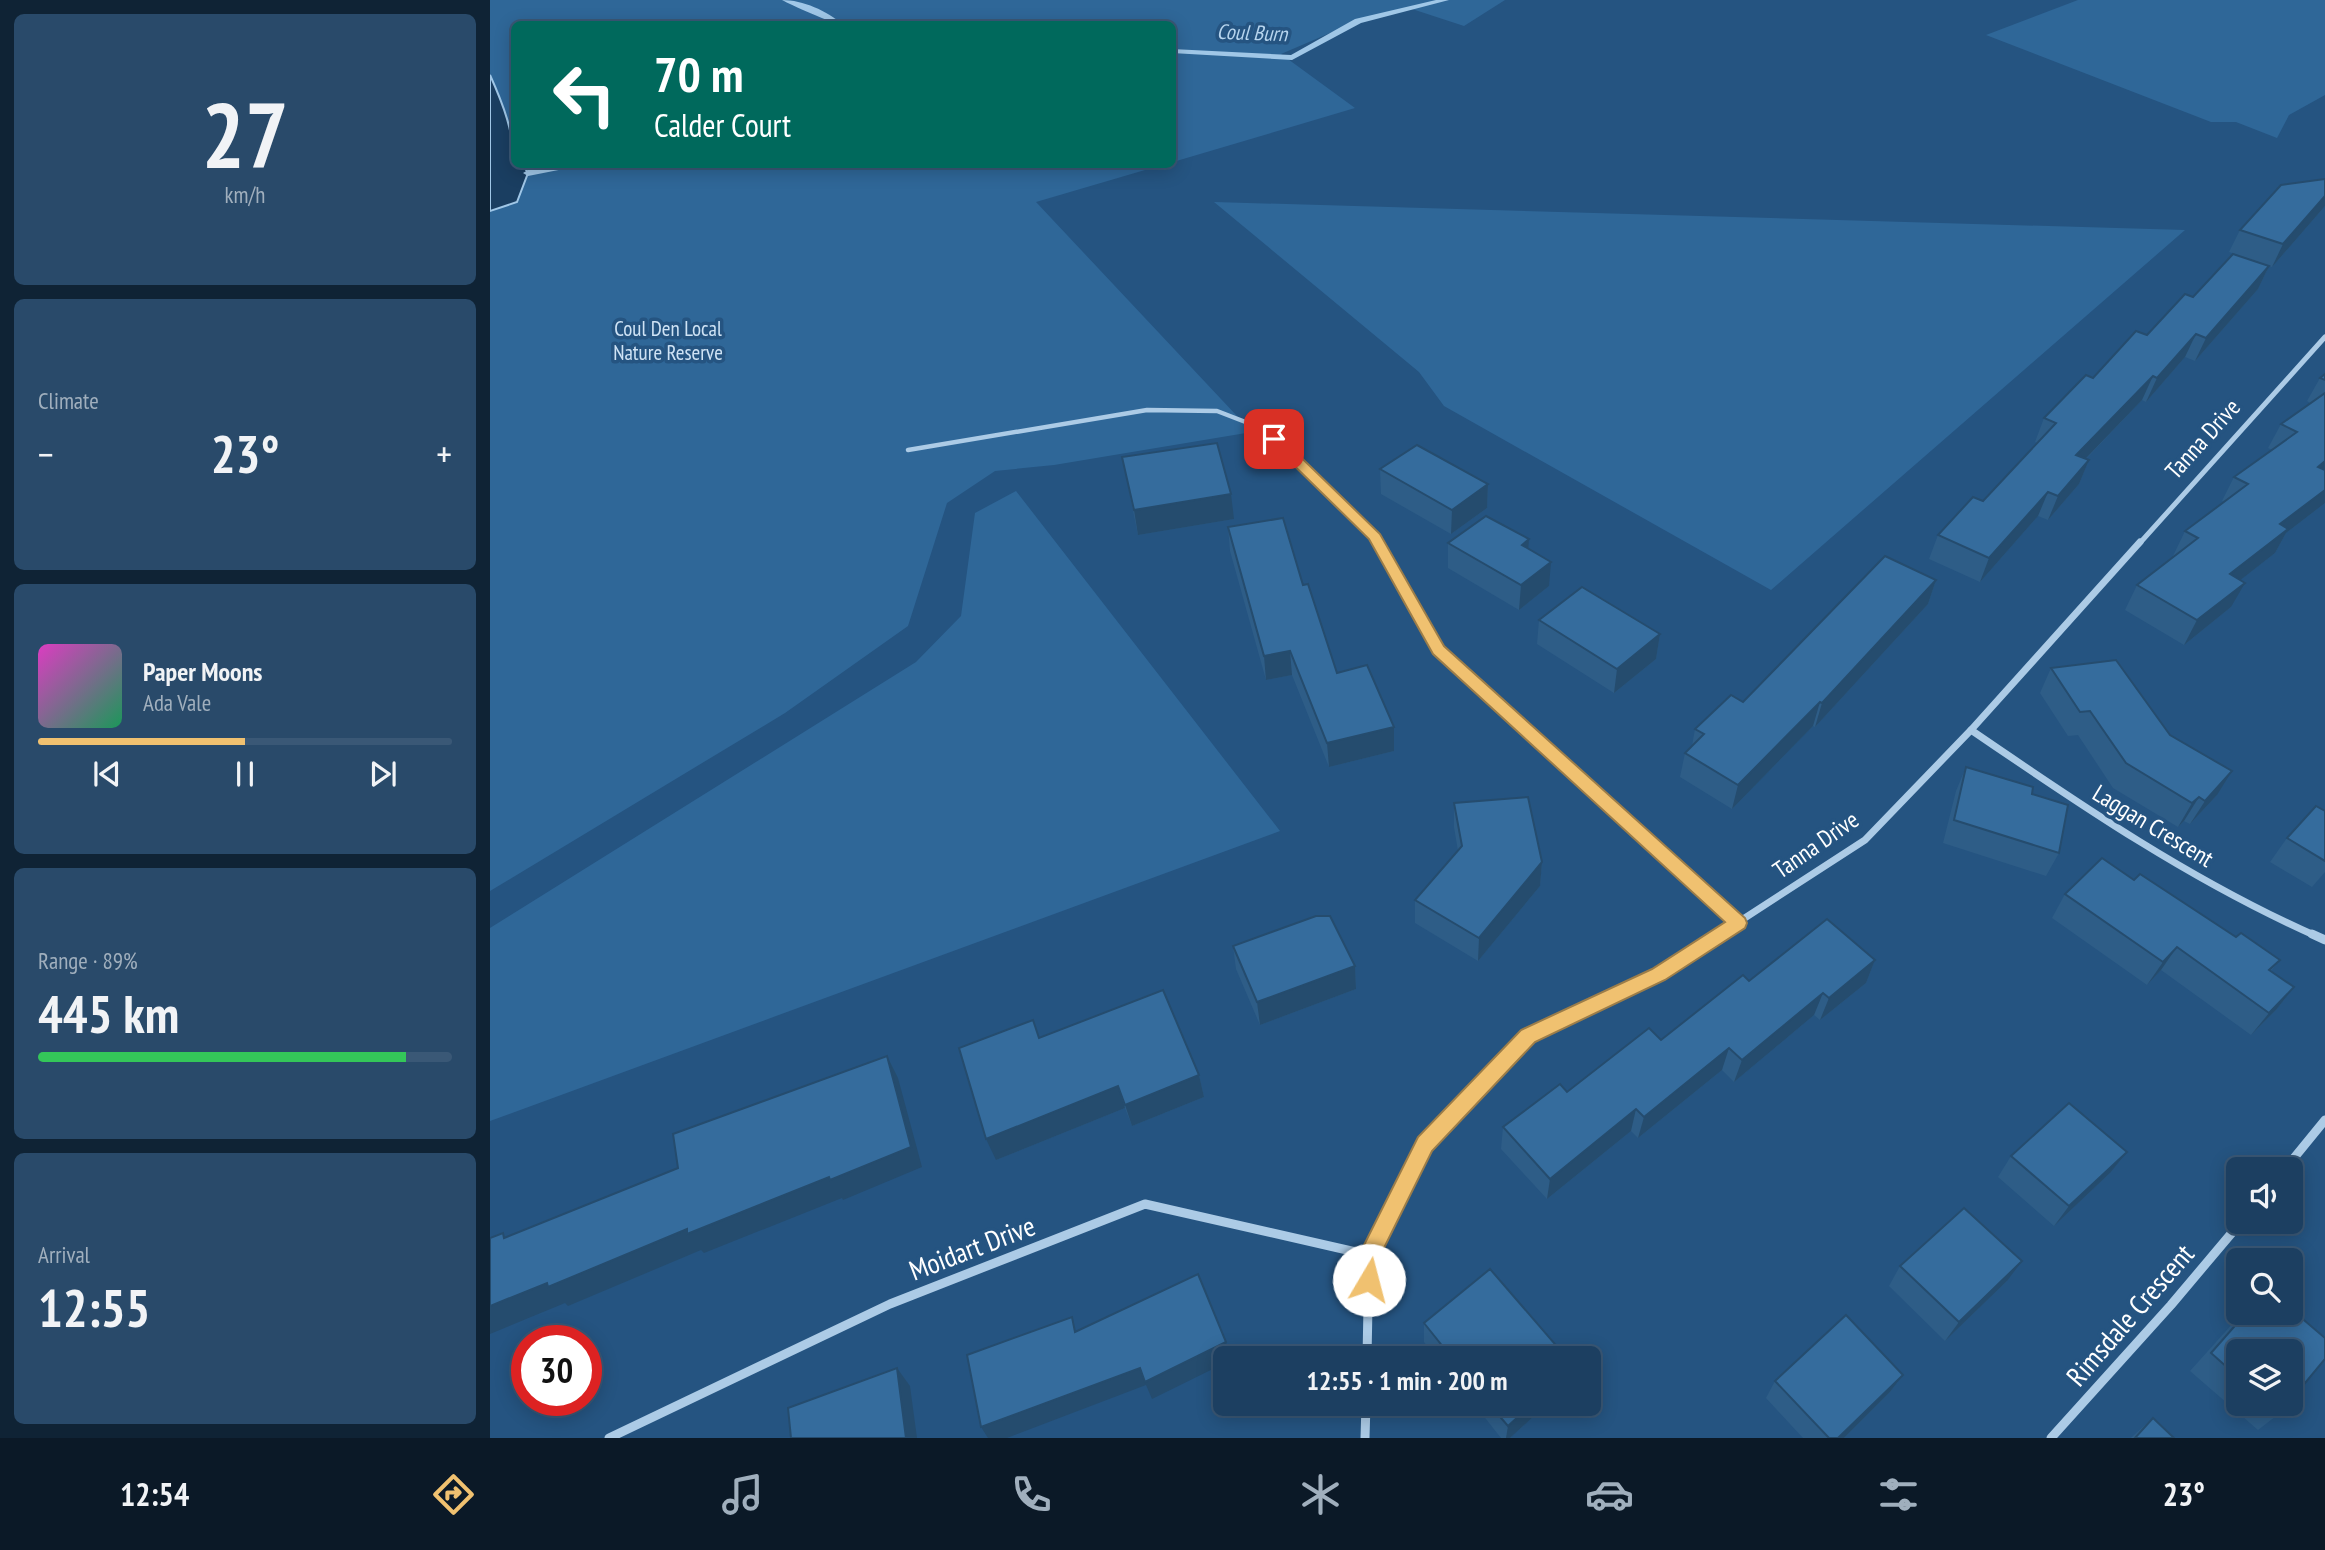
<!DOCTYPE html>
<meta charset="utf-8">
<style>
:root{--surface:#1c3f61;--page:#294a6a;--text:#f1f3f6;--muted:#a0afbd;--line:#3a5876;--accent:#f0c170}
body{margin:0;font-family:"PT Sans Narrow",sans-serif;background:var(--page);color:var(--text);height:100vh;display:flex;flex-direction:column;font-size:26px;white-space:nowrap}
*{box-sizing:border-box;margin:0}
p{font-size:23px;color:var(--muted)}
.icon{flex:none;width:38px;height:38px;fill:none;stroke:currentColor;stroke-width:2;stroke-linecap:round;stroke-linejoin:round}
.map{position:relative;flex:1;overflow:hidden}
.drawer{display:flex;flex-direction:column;gap:14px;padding:14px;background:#0f2335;width:490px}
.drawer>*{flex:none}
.hud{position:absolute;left:21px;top:21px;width:665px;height:147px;border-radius:10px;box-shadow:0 4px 18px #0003,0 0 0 2px var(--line);background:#00695c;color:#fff;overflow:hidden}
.buttons{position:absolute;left:1736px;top:1157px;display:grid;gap:14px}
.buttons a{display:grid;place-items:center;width:77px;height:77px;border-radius:10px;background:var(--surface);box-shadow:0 4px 18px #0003,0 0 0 2px var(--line);font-size:35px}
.speed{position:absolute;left:21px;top:1325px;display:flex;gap:14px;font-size:35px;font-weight:700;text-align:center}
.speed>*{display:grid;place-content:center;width:91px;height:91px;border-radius:50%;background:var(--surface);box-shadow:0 4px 18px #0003,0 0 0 2px var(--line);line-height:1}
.speed .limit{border:10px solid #d22;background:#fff;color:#111}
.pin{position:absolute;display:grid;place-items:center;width:60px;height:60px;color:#fff;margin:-30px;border-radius:14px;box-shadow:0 4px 10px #0006}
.me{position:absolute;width:77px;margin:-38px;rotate:8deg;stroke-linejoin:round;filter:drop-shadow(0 0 5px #0008)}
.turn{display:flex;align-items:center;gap:24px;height:147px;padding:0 28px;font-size:32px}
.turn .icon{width:91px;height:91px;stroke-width:2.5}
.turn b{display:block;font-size:49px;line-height:60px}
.big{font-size:52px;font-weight:700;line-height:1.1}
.drawer .card{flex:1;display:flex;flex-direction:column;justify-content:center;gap:10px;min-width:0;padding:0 24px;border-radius:10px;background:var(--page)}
.drawer .dial{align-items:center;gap:0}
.dial b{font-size:91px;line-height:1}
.song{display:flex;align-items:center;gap:21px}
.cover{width:84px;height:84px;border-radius:10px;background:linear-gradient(135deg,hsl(310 70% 55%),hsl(150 70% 35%))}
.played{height:7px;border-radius:4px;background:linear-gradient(90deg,var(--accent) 50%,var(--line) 50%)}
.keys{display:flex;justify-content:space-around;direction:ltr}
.heat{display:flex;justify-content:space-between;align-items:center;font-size:38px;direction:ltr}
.charge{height:10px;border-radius:5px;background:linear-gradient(90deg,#34c759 89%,var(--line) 0)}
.trip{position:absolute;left:723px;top:1346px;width:388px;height:70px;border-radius:10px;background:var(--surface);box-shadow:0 4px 18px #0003,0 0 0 2px var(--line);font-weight:700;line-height:70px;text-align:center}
.tabs{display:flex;height:112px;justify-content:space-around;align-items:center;background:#0b1927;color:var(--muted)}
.tabs .icon{width:49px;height:49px}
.tabs .on{color:var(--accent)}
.tabs b{font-size:32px;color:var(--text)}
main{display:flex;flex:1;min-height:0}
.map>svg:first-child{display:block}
</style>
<main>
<section class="drawer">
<div class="card dial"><b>27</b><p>km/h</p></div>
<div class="card"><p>Climate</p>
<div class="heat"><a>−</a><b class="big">23°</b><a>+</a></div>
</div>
<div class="card">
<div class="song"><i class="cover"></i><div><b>Paper Moons</b><p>Ada Vale</p></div></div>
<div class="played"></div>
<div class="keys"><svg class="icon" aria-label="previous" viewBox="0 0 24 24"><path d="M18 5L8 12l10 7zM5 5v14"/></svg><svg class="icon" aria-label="pause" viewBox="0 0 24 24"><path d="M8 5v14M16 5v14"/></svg><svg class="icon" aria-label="next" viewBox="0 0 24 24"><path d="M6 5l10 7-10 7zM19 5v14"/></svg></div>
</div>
<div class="card"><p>Range · 89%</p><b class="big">445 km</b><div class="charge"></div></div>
<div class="card"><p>Arrival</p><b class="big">12:55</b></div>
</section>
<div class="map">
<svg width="1835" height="1438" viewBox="0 0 1835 1438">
<rect width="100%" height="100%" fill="#255481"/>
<!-- green -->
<g fill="#2f6798">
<path d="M 0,0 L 1015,0 L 974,26 L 922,9 L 868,21 L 791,54 L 865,108 L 683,162 L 682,24 L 24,24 L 24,164 L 672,165 L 546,202 L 762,432 L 564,465 L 505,471 L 457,503 L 418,626 L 295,713 L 0,891 Z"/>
<path d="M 1588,0 L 1835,0 L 1835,95 L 1799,115 L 1787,138 L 1746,122 L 1721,122 L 1496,35 Z"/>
<path d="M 724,202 L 1695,230 L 1281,590 L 954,406 L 929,372 Z"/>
<path d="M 526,491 L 790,831 L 0,1121 L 0,928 L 426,662 L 471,616 L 485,513 Z"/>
</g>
<!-- water -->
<path fill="#1a3e61" stroke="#a0c7e7" stroke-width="2" d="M 0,75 C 13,104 24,132 24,164 L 33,165 L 38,173 L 27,202 L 0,211 Z"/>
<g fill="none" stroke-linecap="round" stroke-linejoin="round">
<!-- stream -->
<g fill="#a0c7e7" fill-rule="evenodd">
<path d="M 292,0 C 313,0 337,11 352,24 C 345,25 301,5 292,0 Z"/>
<path d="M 946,0 L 959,0 L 871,23 L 802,60 L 682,53 L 682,49 L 801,55 L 865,19 Z"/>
<path d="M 75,164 L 99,164 L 38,176 L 33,173 L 38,170 Z"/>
</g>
<!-- lane -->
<path stroke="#accbe6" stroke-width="4.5" d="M 418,450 L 657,410 L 727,411 L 771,428 L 784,439"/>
<!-- street-far2 -->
<g stroke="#accbe6" stroke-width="5">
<path d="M 784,439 L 885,537 L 889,544"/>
<path d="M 1649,544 L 1835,337"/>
</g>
<!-- street-far1 -->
<g stroke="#accbe6" stroke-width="7">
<path d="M 888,542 L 948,650 L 1248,923"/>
<path d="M 1481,730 C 1592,806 1702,881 1826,936"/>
<path d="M 1227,936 L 1375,840 L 1481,730 L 1650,542"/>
</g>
<!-- street -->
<g stroke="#accbe6" stroke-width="9">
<path d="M 1822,934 L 1835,940"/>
<path d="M 1795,1169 L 1835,1120"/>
<path d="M 877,1358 L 879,1255 L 935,1144 L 1038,1036 L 1168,974 L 1230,934"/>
<path d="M 119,1438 L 400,1304 L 655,1204 L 879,1255"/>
<path d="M 875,1438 L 876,1404"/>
<path d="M 1561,1438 L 1681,1305 L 1751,1222"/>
</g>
</g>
<!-- wall -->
<g fill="#2e5d87">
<path d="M 1835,179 L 1835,206 L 1782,267 L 1739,252 L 1750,230 Z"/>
<path d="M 1779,266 L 1768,289 L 1705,361 L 1695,357 L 1656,402 L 1652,400 L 1596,459 L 1599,460 L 1589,484 L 1558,520 L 1548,516 L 1490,582 L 1439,559 L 1448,535 L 1493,501 L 1547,443 L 1545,442 L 1554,418 L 1703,297 Z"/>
<path d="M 1835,374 L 1835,503 L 1796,533 L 1785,553 L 1750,580 L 1741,607 L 1694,645 L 1635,610 L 1647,585 L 1685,556 L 1683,556 L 1695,531 L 1734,502 L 1732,501 L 1744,477 L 1782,450 L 1778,448 L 1791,424 L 1820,403 L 1817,401 L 1830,378 Z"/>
<path d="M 632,457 L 744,519 L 648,535 Z"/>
<path d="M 890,469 L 998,484 L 997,508 L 961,534 L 891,494 Z"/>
<path d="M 738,527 L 813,585 L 847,673 L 904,751 L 839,767 L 802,675 L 776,680 L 740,551 Z"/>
<path d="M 958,543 L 1038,549 L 1059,586 L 1029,610 L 958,568 Z"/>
<path d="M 1446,580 L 1438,604 L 1325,727 L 1323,726 L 1242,809 L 1190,777 L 1195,753 L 1202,746 L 1205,729 L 1253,702 Z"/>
<path d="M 1049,620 L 1170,634 L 1166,659 L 1124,693 L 1047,644 Z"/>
<path d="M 1561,668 L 1680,735 L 1727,795 L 1700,824 L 1694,821 L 1688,827 L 1623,788 L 1588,735 L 1578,736 L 1550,693 Z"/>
<path d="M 1476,767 L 1542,794 L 1569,853 L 1556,876 L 1453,843 L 1466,791 Z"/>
<path d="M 964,803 L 1052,862 L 1050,886 L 988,961 L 925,923 L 925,900 L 968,851 L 964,827 Z"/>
<path d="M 1835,811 L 1835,872 L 1822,887 L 1780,862 L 1797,838 Z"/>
<path d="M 1644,880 L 1746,937 L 1790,960 L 1781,971 L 1804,987 L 1786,1010 L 1761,1035 L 1671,970 L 1657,985 L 1562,918 L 1575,894 Z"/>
<path d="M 743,946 L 865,966 L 866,989 L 770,1025 L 746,969 Z"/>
<path d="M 1385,960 L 1376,983 L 1330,1020 L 1324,1015 L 1244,1082 L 1232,1070 L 1148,1138 L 1141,1131 L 1057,1199 L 1011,1149 L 1013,1127 L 1171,1040 L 1259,981 Z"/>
<path d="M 549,1038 L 709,1075 L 714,1097 L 642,1126 L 635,1108 L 506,1160 Z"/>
<path d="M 1521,1156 L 1620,1173 L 1564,1226 L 1508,1177 Z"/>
<path d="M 1410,1266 L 1517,1281 L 1455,1341 L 1399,1286 Z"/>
<path d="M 1753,1312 L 1801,1312 L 1748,1351 L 1748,1404 L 1798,1404 L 1790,1413 L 1768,1430 L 1700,1371 Z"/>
<path d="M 934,1323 L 1077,1358 L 947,1358 L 934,1342 Z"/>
<path d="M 1413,1375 L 1400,1392 L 1354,1438 L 1313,1438 L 1276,1398 L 1285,1381 Z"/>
<path d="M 984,1404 L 1057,1404 L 1020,1438 L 1011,1438 Z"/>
<path d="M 1663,1418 L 1684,1438 L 1641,1438 L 1644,1435 Z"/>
</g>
<!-- shaded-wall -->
<g fill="#254c6e">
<path d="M 1835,196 L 1835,206 L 1782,267 L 1793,244 Z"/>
<path d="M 1779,266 L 1768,289 L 1705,361 L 1716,338 Z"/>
<path d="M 1706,334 L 1695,357 L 1656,402 L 1667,378 Z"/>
<path d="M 1663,376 L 1652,400 L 1576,479 L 1586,455 Z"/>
<path d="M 1599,460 L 1589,484 L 1558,520 L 1568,496 Z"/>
<path d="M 1835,461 L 1835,474 L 1828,467 Z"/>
<path d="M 998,484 L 997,508 L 961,534 L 962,510 Z"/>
<path d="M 1835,490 L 1835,503 L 1796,533 L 1785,553 L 1726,599 L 1740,574 L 1790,524 Z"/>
<path d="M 1558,492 L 1548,516 L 1490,582 L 1499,558 Z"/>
<path d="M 741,494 L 744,519 L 648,535 L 644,510 Z"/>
<path d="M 1039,539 L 1037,564 L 1032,545 Z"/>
<path d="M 1061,562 L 1059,586 L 1029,610 L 1031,585 Z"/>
<path d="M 1446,580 L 1438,604 L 1325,727 L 1332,703 Z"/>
<path d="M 1755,583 L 1741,607 L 1694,645 L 1707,620 Z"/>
<path d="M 1170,634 L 1166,659 L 1124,693 L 1127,669 Z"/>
<path d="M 800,651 L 802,675 L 776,680 L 774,656 Z"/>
<path d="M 1330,702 L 1323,726 L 1242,809 L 1248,785 Z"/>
<path d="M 904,727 L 904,751 L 839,767 L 837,743 Z"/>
<path d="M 1742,771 L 1727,795 L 1700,824 L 1715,801 Z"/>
<path d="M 1709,797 L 1694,821 L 1688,827 L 1702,803 Z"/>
<path d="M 1052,862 L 1050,886 L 988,961 L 989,938 Z"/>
<path d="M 1687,947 L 1671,970 L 1657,985 L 1673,962 Z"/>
<path d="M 1385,960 L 1376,983 L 1330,1020 L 1339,998 Z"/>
<path d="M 865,966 L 866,989 L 770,1025 L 767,1002 Z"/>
<path d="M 1804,987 L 1786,1010 L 1761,1035 L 1779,1013 Z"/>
<path d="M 1333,993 L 1324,1015 L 1244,1082 L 1252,1060 Z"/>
<path d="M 1239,1048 L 1232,1070 L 1148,1138 L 1154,1117 Z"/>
<path d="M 397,1056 L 408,1078 L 432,1167 L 353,1200 L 352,1198 L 214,1253 L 211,1250 L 78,1306 L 75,1303 L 0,1334 L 0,1306 L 197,1229 L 339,1177 Z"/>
<path d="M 709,1075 L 714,1097 L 642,1126 L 635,1105 Z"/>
<path d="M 628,1086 L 635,1108 L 506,1160 L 496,1139 Z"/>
<path d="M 1146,1109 L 1141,1131 L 1057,1199 L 1060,1179 Z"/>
<path d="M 1637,1152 L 1620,1173 L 1564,1226 L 1579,1206 Z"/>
<path d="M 1532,1261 L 1517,1281 L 1455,1341 L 1469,1322 Z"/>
<path d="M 736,1342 L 740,1358 L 735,1358 L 735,1363 L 662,1399 L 656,1385 L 517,1438 L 498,1438 L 491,1427 L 650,1368 Z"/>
<path d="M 407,1368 L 420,1386 L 427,1438 L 416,1438 Z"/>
<path d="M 1413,1375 L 1400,1392 L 1354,1438 L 1348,1438 Z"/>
<path d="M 1042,1404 L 1057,1404 L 1020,1438 L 1016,1438 L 1018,1426 Z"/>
</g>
<!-- building -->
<g fill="#356c9d" stroke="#254c6e" stroke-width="2">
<path d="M 1835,179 L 1835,196 L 1793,244 L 1750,230 L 1791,185 Z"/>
<path d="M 1743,254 L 1779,266 L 1716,338 L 1706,334 L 1667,378 L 1663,376 L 1586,455 L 1599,460 L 1568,496 L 1558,492 L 1499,558 L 1448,535 L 1483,497 L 1493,501 L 1566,423 L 1554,418 L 1596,375 L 1603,378 L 1646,331 L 1657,335 L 1695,294 L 1703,297 Z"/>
<path d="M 1835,374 L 1835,380 L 1830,378 Z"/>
<path d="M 1835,393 L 1835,461 L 1828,467 L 1835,470 L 1835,490 L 1790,524 L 1798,529 L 1740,574 L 1755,583 L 1707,620 L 1647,585 L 1708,538 L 1695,531 L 1758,484 L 1744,477 L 1807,432 L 1791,424 Z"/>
<path d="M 727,443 L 741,494 L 644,510 L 632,457 Z"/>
<path d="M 927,445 L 998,484 L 962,510 L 890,469 Z"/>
<path d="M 996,516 L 1039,539 L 1032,545 L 1061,562 L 1031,585 L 958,543 Z"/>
<path d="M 793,518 L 813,585 L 818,584 L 847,673 L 877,665 L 904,727 L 837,743 L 800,651 L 774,656 L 738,527 Z"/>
<path d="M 1395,556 L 1446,580 L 1332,703 L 1330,702 L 1248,785 L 1195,753 L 1214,734 L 1205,729 L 1241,695 L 1253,702 Z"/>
<path d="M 1092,587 L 1170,634 L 1127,669 L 1049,620 Z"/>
<path d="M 1626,660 L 1680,735 L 1742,771 L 1715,801 L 1709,797 L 1702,803 L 1636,763 L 1600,711 L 1590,712 L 1561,668 Z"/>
<path d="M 1476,767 L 1543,787 L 1542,794 L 1578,805 L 1569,853 L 1464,820 Z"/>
<path d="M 1038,797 L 1052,862 L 989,938 L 925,900 L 972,846 L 964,803 Z"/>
<path d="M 1826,806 L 1835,811 L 1835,861 L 1797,838 Z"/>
<path d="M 1612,858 L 1644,880 L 1650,874 L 1746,937 L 1751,933 L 1790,960 L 1779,970 L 1804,987 L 1779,1013 L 1687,947 L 1673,962 L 1575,894 Z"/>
<path d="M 826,916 L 840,916 L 865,966 L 767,1002 L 743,946 Z"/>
<path d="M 1337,919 L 1385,960 L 1339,998 L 1333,993 L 1252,1060 L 1239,1048 L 1154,1117 L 1146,1109 L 1060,1179 L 1013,1127 L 1070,1084 L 1077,1092 L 1159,1028 L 1171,1040 L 1253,975 L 1259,981 Z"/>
<path d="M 673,990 L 709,1075 L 635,1105 L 628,1086 L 496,1139 L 469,1048 L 543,1020 L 549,1038 Z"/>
<path d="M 397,1056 L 421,1147 L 340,1180 L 339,1177 L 197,1234 L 197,1229 L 58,1287 L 57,1283 L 0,1306 L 0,1238 L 13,1233 L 14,1238 L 188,1168 L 183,1134 Z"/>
<path d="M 1579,1103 L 1637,1152 L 1579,1206 L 1521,1156 Z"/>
<path d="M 1474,1208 L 1532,1261 L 1469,1322 L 1410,1266 Z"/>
<path d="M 1000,1269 L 1077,1358 L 962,1358 L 934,1323 Z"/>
<path d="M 708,1274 L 736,1342 L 655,1382 L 650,1368 L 491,1427 L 477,1355 L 582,1317 L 585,1332 Z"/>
<path d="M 1801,1309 L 1835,1338 L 1835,1359 L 1801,1400 L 1801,1351 L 1748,1351 L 1748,1377 L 1721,1353 L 1757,1312 L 1801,1312 Z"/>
<path d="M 1356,1315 L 1413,1375 L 1348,1438 L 1339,1438 L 1285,1381 Z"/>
<path d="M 407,1368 L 416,1438 L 301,1438 L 298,1408 Z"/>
<path d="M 999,1404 L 1042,1404 L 1018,1426 Z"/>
<path d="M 1778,1404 L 1798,1404 L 1790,1413 Z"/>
<path d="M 1663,1418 L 1684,1438 L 1645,1438 Z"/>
</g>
<!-- route -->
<path fill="#f0c170" stroke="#9c7d49" stroke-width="2" d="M 784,435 L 789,436 L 890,534 L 954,646 L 1255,918 L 1257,923 L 1255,928 L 1175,980 L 1045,1042 L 942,1151 L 890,1256 L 890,1280 L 887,1288 L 879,1291 L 871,1288 L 868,1280 L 869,1255 L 928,1137 L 1031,1030 L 1162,969 L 1235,922 L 943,654 L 879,539 L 780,442 L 778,439 Z"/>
<g text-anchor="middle" stroke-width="7" stroke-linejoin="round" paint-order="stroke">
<!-- far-water labels -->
<g font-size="21" font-style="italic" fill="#b7d5ee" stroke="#255481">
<text transform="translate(762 33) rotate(2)" y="7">Coul Burn</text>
</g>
<!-- far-park labels -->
<g font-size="21" fill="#cfe3f5" stroke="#255481">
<text x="178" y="336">Coul Den Local<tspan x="178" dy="24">Nature Reserve</tspan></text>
</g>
<!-- street labels -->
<g font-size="24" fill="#fff" stroke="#255481">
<text transform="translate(1713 439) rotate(-48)" y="8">Tanna Drive</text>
<text transform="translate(1663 826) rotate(31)" y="8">Laggan Crescent</text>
<text transform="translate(1326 845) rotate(-35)" y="8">Tanna Drive</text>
</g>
<!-- near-street labels -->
<g font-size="28" fill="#fff" stroke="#255481">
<text transform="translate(482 1248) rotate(-21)" y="10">Moidart Drive</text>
<text transform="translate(1640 1315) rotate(-49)" y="10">Rimsdale Crescent</text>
</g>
</g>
</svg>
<div class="buttons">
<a><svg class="icon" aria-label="sound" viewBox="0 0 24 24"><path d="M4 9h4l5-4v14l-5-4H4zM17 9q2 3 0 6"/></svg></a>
<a><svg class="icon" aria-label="search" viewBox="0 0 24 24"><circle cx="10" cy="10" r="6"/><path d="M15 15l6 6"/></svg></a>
<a><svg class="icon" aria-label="layers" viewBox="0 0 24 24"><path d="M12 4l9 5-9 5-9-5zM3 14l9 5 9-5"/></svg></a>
</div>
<div class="speed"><div class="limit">30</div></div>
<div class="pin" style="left:784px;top:439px;background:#d93025"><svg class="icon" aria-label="arrive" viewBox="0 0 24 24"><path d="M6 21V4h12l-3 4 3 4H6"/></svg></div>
<svg class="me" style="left:879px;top:1280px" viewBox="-20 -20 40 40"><circle r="19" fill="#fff"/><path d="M0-13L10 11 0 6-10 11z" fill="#f0c170"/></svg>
<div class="trip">12:55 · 1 min · 200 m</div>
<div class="hud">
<div class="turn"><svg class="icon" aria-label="left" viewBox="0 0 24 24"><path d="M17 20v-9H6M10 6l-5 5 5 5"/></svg><div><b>70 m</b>Calder Court</div></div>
</div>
</div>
</main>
<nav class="tabs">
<b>12:54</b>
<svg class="icon on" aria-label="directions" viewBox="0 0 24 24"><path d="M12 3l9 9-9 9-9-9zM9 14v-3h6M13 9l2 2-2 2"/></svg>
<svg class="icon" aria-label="music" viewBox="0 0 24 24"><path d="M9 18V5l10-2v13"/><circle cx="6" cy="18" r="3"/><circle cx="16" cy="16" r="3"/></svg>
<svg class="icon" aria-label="phone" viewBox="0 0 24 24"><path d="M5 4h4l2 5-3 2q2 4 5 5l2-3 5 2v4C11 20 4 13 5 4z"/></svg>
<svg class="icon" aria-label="climate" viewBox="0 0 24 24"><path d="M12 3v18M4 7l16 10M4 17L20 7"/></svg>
<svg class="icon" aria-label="car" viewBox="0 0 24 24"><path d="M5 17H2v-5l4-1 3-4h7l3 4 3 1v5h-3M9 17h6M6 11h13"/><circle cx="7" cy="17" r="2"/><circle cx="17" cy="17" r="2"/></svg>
<svg class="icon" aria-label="filters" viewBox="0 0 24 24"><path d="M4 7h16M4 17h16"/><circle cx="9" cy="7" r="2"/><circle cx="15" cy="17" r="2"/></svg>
<b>23°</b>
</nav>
